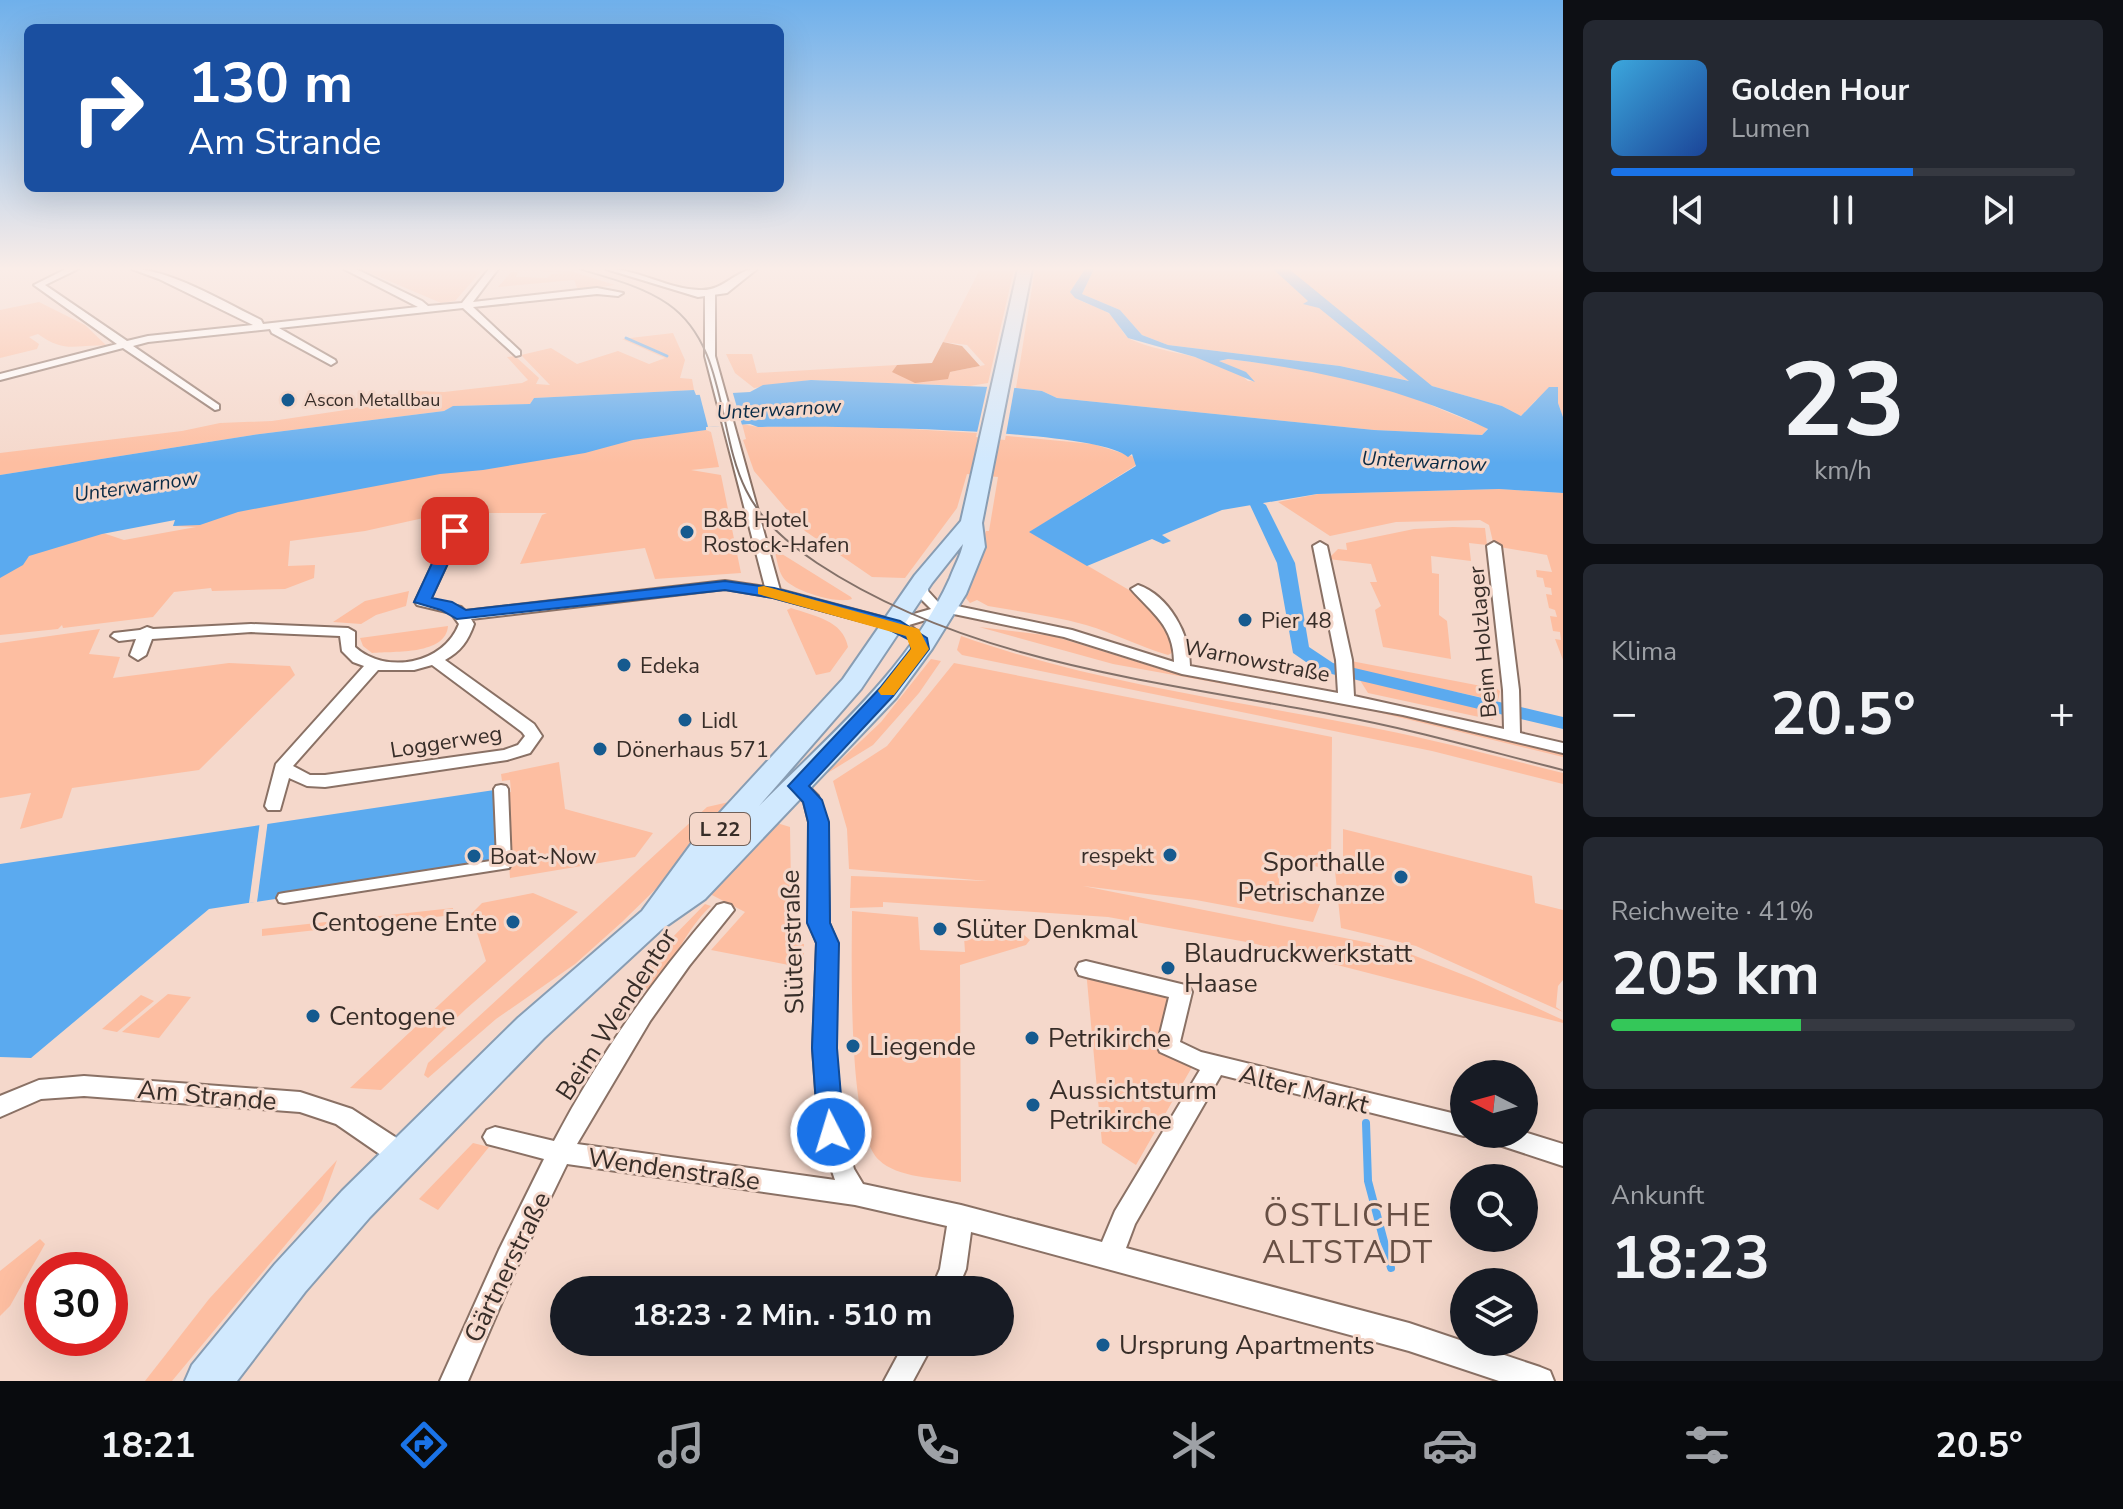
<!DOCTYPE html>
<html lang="de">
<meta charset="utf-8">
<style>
:root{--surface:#171b24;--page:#242831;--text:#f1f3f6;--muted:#9ea1a6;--line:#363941;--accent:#1a73e8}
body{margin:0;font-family:"Nunito Sans",sans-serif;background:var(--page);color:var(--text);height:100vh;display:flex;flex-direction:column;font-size:30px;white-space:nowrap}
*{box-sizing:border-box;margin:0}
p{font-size:26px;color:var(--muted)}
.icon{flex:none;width:44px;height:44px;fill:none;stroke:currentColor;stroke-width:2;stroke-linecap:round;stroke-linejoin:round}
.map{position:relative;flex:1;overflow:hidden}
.panel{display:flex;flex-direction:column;gap:20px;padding:20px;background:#0d0f14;width:560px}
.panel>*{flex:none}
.banner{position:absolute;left:24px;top:24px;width:760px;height:168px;border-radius:12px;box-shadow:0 8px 32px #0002;background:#1a4fa0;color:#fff;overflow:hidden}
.needle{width:52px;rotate:276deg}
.fabs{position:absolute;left:1450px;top:1060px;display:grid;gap:16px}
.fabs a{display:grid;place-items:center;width:88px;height:88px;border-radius:50%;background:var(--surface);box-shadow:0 8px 32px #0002;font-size:40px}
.speed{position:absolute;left:24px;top:1252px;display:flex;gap:16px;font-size:40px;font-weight:700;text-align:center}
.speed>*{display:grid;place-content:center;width:104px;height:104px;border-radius:50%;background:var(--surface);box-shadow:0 8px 32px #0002;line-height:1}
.speed .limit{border:12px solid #d22;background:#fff;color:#111}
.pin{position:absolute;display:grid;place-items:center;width:68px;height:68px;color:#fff;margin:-34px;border-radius:16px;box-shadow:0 4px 12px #0006}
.me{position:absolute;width:88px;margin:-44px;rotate:355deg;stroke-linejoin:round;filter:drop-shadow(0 0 6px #0008)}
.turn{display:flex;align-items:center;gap:28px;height:168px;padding:0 32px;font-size:36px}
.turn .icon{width:104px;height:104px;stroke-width:2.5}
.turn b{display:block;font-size:56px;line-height:68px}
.big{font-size:60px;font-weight:700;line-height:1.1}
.panel .card{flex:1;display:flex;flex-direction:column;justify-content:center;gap:12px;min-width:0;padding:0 28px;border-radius:12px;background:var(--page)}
.panel .dial{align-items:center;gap:0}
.dial b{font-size:104px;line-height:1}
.song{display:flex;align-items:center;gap:24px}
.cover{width:96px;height:96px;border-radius:12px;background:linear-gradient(135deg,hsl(200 70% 55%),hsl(220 70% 35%))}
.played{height:8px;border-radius:4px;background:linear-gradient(90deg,var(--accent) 65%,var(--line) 65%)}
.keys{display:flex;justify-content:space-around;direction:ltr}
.heat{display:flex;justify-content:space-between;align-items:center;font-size:44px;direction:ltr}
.charge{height:12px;border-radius:6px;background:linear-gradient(90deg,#34c759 41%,var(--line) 0)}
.trip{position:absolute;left:550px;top:1276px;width:464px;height:80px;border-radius:40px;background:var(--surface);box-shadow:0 8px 32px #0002;font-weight:700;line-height:80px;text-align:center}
.tab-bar{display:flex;height:128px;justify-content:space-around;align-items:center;background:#090b0e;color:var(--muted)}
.tab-bar .icon{width:56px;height:56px}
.tab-bar .active{color:var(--accent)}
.tab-bar b{font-size:36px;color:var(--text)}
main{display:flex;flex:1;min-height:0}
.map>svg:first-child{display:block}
</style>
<main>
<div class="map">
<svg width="1563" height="1381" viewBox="0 0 1563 1381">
<rect width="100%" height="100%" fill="#f5d8cb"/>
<!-- green -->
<g fill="#fdbea1">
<path d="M 361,269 L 483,269 L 455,301 L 441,303 Z"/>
<path d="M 545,269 L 564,269 L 615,285 L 578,290 L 574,280 L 498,287 L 511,272 L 518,272 L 516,277 L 547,278 L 551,274 L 566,273 L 543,272 Z"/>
<path d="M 980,269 L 1014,269 L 988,383 L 970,386 L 811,380 L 754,388 L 735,373 L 726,354 L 752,354 L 757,373 L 897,365 L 893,372 L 950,372 L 985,365 L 967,345 L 943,342 Z"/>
<path d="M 1035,269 L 1085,269 L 1070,292 C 1079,304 1095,304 1108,313 C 1118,319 1121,335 1132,340 C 1168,356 1219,354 1248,381 L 1254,381 L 1218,362 L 1228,359 C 1289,367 1356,373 1414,398 C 1439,408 1463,419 1488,428 L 1482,435 L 1374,430 L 1057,398 L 1042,391 L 1016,388 Z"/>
<path d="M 1094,269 L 1563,269 L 1563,417 L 1558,403 L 1558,387 L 1536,400 L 1521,416 L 1502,406 L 1432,386 L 1340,366 L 1168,345 L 1142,335 L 1120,310 L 1082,294 Z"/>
<path d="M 39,302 L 85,325 L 107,346 C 77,343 67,355 38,334 L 29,337 L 39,344 L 37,349 L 0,358 L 0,310 Z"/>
<path d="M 673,333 L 685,360 L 680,378 L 692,379 L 694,390 L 534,398 L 530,404 L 454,406 L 444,411 L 253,435 L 0,475 L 0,453 L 182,431 L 220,423 L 272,421 L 352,409 L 414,391 L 444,392 L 522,383 L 528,380 L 507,357 L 515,356 L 539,378 L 536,384 L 550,385 L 521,355 L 551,348 L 577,364 L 618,351 L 649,364 L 665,358 L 622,339 Z"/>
<path d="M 742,424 L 758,427 L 844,425 L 977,433 L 1093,444 L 1144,460 L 1030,532 L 1141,597 L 1168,625 L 1174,652 L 1168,655 C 1140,647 1114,633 1086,625 C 1054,616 1021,612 988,606 L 977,600 L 970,603 L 965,597 L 965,590 L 986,531 L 989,531 L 998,477 L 967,474 L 957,508 L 905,578 L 872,577 L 805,531 L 754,471 L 743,440 L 746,439 Z"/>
<path d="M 706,430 L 711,432 L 719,467 L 691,470 L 721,475 L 741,573 L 655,579 L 645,548 L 520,564 L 542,515 L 547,513 L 446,513 L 365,531 L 290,541 L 288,566 L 315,565 L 314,578 L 285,589 L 212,591 L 211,588 L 174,592 L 153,617 L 63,628 L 62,625 L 58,629 L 0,635 L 0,556 L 103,527 L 103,533 L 124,540 L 196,527 L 173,526 L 176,520 L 652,432 Z"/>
<path d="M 1499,489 L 1563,493 L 1563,660 L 1555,639 L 1561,640 L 1560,632 L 1553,631 L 1550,616 L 1557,617 L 1555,610 L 1549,608 L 1546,594 L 1552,595 L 1551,588 L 1545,587 L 1543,578 L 1537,577 L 1536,570 L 1552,572 L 1547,555 L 1494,546 L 1489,525 L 1480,520 L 1396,522 L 1330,536 L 1278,502 L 1318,494 Z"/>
<path d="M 1453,527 L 1485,528 L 1487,545 L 1469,543 L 1471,561 L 1431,556 L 1432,573 L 1439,574 L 1439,615 L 1447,621 L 1451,659 L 1383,647 L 1375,610 L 1381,606 L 1370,582 L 1377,582 L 1371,564 L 1328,559 L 1338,549 L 1347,550 L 1346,543 L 1414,529 Z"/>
<path d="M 774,549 L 851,597 L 852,599 C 837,604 797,592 785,580 C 778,573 777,558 774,549 Z"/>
<path d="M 409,591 L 406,606 L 376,615 L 361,624 L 333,622 L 365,601 Z"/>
<path d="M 791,608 C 814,616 843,620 848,647 L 830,672 L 816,675 L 787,610 Z"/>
<path d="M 448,626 C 446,655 395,651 372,653 L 363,646 L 360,638 Z"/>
<path d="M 979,627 L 1053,636 L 1167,671 L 1392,713 L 1563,754 L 1563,757 L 1373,711 L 1113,664 Z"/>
<path d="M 100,629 L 89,654 L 120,657 L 113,678 L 229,663 L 290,666 L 295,675 L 199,770 L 72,788 L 62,818 L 20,829 L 31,793 L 0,798 L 0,643 Z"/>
<path d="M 961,636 C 1096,684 1239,701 1379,729 C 1440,741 1502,758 1563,773 L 1563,784 L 1432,751 L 962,655 L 957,650 Z"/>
<path d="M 931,659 L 941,661 L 919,693 L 873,745 L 826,774 L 881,722 Z"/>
<path d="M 1351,661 L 1497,689 L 1500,691 L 1498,701 L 1355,670 Z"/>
<path d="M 954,663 L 1332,737 L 1331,870 L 1280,858 L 1279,884 L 1309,893 L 1320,904 L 1313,922 L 1196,900 L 1083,886 L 1395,948 L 1474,979 L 1563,1020 L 1563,1023 L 1252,943 L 1108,917 L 883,902 L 883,907 L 850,908 L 851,876 L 987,881 L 849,869 L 847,829 L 833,781 L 887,746 Z"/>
<path d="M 1358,677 L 1496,708 L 1493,720 L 1368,693 Z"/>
<path d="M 559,762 L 565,809 L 653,833 L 635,857 L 510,878 L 504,793 L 511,792 L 510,780 L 502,781 L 501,774 Z"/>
<path d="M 729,802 L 695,838 L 669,876 L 622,922 L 575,964 L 496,1019 L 428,1078 L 424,1075 L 428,1063 L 707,807 Z"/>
<path d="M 777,823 L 790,827 L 792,943 L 804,944 L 804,968 L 711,950 L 745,912 L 708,893 Z"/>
<path d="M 1343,829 L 1532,876 L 1535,903 L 1563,910 L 1563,980 L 1558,986 L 1556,1007 L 1563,1012 L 1416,946 L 1341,928 L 1335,871 L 1343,872 Z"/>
<path d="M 533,893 L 578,912 L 466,1009 L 381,1090 L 350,1088 L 486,961 L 471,914 L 482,903 Z"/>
<path d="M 705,904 L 711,906 C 685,930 675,962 653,985 C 646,992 638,992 629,989 L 628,983 Z"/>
<path d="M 453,908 L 453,915 L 262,936 L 262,929 Z"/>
<path d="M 852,911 L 918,917 L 920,950 L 965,952 L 963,922 L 996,924 L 997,933 L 1024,935 L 1030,940 L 1026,945 L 960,965 L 961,1182 C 937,1178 897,1178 879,1160 C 847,1130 852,960 852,911 Z"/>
<path d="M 1086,970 L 1181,992 L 1168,1046 L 1196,1060 L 1136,1165 L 1102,1143 Z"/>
<path d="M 168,994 L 191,997 L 159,1038 L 122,1032 Z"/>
<path d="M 141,995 L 154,1001 L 117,1032 L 102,1029 Z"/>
<path d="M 473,1143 L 489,1147 L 438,1210 L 419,1199 Z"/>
<path d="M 337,1160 L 322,1201 L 172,1381 L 145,1381 L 209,1299 Z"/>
<path d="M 40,1239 L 45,1244 L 10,1306 L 0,1316 L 0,1271 Z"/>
</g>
<!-- forest -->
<path fill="#e08558" d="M 943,342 L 962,346 L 980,366 L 950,372 L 948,379 L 915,383 L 892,372 L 897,365 L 932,363 Z"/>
<!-- water -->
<g fill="#5baaef">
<path d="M 1085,269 L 1094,269 L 1082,294 L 1120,310 L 1142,335 L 1168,345 L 1340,366 L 1409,381 L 1319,308 L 1303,304 L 1308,301 L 1273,269 L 1289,269 L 1432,386 L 1502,406 L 1521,416 L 1549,387 L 1558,387 L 1558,403 L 1563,417 L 1563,493 L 1499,489 L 1317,494 L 1222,510 L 1162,535 L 1171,541 L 1163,544 L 1152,539 L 1087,566 L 1029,532 L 1136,466 L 1132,454 L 1128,457 C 1094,427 814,426 758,427 L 750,424 L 706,427 L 706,430 L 633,440 L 585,453 L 483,470 L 440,474 L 238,512 L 200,525 L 173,526 L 175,520 L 102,534 L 29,556 L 23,565 L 0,578 L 0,475 L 253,435 L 444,411 L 453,406 L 530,404 L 534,398 L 694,390 L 696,395 L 750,392 L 763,385 L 811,380 L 1016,388 L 1042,391 L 1057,398 L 1374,430 L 1482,435 L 1488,429 C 1405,389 1318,370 1228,359 L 1219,361 L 1246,372 L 1255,382 L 1195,357 L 1128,338 L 1109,313 L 1075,298 L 1070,292 Z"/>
<path d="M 501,789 L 504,864 L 209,909 L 31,1058 L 0,1057 L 0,864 Z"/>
</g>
<!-- pier -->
<g fill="#f5d8cb">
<path d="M 988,383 L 1015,384 L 1005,440 L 976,437 Z"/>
<path d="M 732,390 L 742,425 L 708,427 L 699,392 Z"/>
<path d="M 268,820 L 257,902 L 249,903 L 260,821 Z"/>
</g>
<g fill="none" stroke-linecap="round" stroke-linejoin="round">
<!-- stream-far1 -->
<path stroke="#5baaef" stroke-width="3" d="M 626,338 L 667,356"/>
<!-- stream -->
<path stroke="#5baaef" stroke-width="8" d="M 1366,1123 L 1368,1181 L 1391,1268"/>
<!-- canal -->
<path fill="#5baaef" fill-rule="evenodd" d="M 1258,500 L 1266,505 L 1295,563 L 1309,647 L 1333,663 L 1563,717 L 1563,729 L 1319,671 L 1293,653 L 1277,563 L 1250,505 Z"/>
<defs>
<path id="pedestrian" d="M 501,785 L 506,786 L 508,789 L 511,864 L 509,868 L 284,903 L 279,902 L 277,898 L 279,894 L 284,893 L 497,860 L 494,789 L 496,786 Z"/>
<g id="minor">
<path d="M 66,269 L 78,269 L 45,285 L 127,341 L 148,336 L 253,325 L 159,279 L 132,269 C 170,269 226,303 261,320 L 263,324 L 418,307 L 344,269 L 356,269 L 422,301 L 428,306 L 462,303 L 489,269 L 498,269 L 473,302 L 597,288 L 623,293 L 618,296 L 597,294 L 473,307 L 520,351 L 520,355 L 516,356 L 463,308 L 279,328 L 335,360 L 336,362 L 331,365 L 272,333 L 270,329 L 148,342 L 133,346 L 219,405 L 219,409 L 215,410 L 123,348 L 0,380 L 0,374 L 117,344 L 34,285 Z"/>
<path d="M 710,291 L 715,294 L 715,356 L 780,590 L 893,620 L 931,609 L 914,592 L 915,583 L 922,579 L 927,580 L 928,591 L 938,602 L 1072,630 L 1174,662 C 1174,626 1152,613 1131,589 L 1138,585 C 1169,596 1190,634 1190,666 L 1338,693 L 1336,660 L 1313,546 L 1320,542 L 1327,546 L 1352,660 L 1354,696 L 1504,729 L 1503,690 L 1487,546 L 1494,542 L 1501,546 L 1519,690 L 1520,733 L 1563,743 L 1563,753 L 1403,715 L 1182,674 L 1064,637 L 949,613 L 909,625 L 927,638 L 928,649 L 920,654 L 912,649 L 912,640 L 899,631 L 773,597 L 725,589 L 471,619 L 474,624 C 468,641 461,651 445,660 L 534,724 L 542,736 L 530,753 L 507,760 L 325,787 L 307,786 L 289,778 L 280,810 L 268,810 L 265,806 L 276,764 L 364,666 L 353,662 L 342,651 L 340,636 L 251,632 L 152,639 L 146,655 L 138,660 L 130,655 L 136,639 L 119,641 L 111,636 L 114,633 L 140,630 L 147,627 L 153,629 L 251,624 L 348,628 L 355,632 L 355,647 C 386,675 444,664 459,624 L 451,613 L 417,605 L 415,602 L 450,527 L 457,523 L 464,527 L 430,600 L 461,607 L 465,611 L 725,581 L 765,587 L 705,356 L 705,294 ZM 432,665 L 522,732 L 525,736 L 518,745 L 504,750 L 325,775 L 310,775 L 293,766 L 378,670 L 414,670 Z"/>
<path d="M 798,780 L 804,782 L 818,796 L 827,822 L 829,923 L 837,943 L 835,1048 L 843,1132 L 854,1169 L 863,1184 L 961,1205 L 1102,1242 L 1115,1211 L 1200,1070 L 1160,1052 L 1157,1046 L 1169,997 L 1086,977 L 1079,975 L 1076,969 L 1079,963 L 1086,961 L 1181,984 L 1189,986 L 1192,992 L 1180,1042 L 1201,1052 L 1464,1116 L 1464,1134 L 1470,1134 L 1464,1136 L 1221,1075 L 1135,1224 L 1126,1248 L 1409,1323 L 1540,1367 L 1550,1371 L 1554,1381 L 1499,1381 L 1409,1351 L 971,1232 L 966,1269 L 957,1290 L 931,1290 L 940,1269 L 947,1226 L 855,1205 L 567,1164 L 517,1267 L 468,1381 L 440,1381 L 499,1250 L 544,1159 L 487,1144 L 483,1137 L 487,1130 L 495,1127 L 554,1141 C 599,1055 654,978 717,905 L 724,903 L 731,905 L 734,910 L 689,966 L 650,1021 L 577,1144 L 835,1180 L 819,1132 L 813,1048 L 817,943 L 809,923 L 809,822 L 804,802 L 789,786 Z"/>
<path d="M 84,1076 L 300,1092 L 352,1109 L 412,1148 L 415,1156 L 412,1164 L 403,1167 L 394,1164 L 336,1124 L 300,1112 L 84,1096 L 41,1099 L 0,1117 L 0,1096 L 39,1080 Z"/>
<path d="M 1524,1132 L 1563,1144 L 1563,1166 L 1487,1141 L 1483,1134 Z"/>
<path d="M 905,1342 L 934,1342 L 913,1381 L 884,1381 Z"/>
</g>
<path id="tertiary" d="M 606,269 C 639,269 667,289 699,290 C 724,292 735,269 757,269 L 727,293 L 698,297 Z"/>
<path id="primary" d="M 1018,269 L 1032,269 L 982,523 L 985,547 L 966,594 L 932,649 L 896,698 L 705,899 L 662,929 L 544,1038 L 370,1217 L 305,1292 L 237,1381 L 185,1381 L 192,1365 L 275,1264 L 342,1191 L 518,1018 L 642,911 L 692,843 L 843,679 L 915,575 L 961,521 ZM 963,544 C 961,555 954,567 950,578 C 909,669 828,737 759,806 L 861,689 L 932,583 Z"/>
</defs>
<!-- pedestrian casing -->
<use href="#pedestrian" stroke="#8a7165" stroke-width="4"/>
<!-- minor casing -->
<use href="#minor" stroke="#8a7165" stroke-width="4"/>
<!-- tertiary casing -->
<use href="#tertiary" stroke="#8a7165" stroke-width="4"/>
<!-- primary casing -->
<use href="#primary" stroke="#889db3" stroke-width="4"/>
<!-- pedestrian -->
<use href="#pedestrian" fill="#fff" fill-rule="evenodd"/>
<!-- minor -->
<use href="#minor" fill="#fff" fill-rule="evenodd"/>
<!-- tertiary -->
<use href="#tertiary" fill="#fff" fill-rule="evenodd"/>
<!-- primary -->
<use href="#primary" fill="#d1e9fe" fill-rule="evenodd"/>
<!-- tram -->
<path stroke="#837169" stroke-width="2" d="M 579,269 C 609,278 642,286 668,304 C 727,345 717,433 746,490 C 761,521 789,544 817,563 C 970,664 1159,681 1334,715 C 1412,729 1487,751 1563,770"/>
</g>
<!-- sky -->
<linearGradient id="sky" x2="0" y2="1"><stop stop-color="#6fb0eb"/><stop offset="0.58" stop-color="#faede8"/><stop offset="1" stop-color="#faede8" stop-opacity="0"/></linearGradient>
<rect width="1563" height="463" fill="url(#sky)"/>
<!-- route -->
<path fill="#1a73e8" stroke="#114b97" stroke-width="2" d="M 455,527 L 463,531 L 432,598 L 452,602 L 466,610 L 725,581 L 774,588 L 900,621 L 927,638 L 929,649 L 893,696 L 809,786 L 822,800 L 829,822 L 830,923 L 839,943 L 837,1048 L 844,1132 L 841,1141 L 831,1144 L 821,1141 L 818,1132 L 812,1048 L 816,943 L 807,923 L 808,822 L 803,802 L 788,786 L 880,688 L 911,649 L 910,640 L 888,629 L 773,598 L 725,590 L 457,619 L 441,610 L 414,602 L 447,531 Z"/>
<!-- slow -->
<path fill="#f59e0b" d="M 764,586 L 919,629 L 929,649 L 894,695 L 881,695 L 878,691 L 911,649 L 906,636 L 758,594 L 758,587 Z"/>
<!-- markers -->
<g fill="#155a8f" stroke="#f5d8cb" stroke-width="3">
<circle cx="288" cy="400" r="8"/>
<circle cx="687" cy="532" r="8"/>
<circle cx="1245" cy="620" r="8"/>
<circle cx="624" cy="665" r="8"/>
<circle cx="685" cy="720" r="8"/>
<circle cx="600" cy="749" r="8"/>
<circle cx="1170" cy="855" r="8"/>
<circle cx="474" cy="856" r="8"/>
<circle cx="1401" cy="877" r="8"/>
<circle cx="513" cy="922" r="8"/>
<circle cx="940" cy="929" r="8"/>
<circle cx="1168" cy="968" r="8"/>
<circle cx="313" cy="1016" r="8"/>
<circle cx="1032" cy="1038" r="8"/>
<circle cx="853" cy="1046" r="8"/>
<circle cx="1033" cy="1105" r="8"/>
<circle cx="1103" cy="1345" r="8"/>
</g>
<g text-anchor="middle" stroke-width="6" stroke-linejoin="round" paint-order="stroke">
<!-- far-poi labels -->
<g font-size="18" fill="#372d28" stroke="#f5d8cb" text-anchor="start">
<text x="304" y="406">Ascon Metallbau</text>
</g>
<!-- far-water labels -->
<g font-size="20" font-style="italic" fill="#092b46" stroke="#f5d8cb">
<text transform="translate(779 409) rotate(-3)" y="7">Unterwarnow</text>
<text transform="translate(1424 461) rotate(3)" y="7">Unterwarnow</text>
<text transform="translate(136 486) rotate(-8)" y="7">Unterwarnow</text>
</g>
<!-- shield labels -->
<rect fill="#f5d8cb" stroke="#706059" stroke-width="2" x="690" y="813" width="60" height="32" rx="6"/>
<g font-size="20" font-weight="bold" fill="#372d28">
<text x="720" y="836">L 22</text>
</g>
<!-- poi labels -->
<g font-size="22" fill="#372d28" stroke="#f5d8cb" text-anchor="start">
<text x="703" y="527">B&amp;B Hotel<tspan x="703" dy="25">Rostock-Hafen</tspan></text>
<text x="1261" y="628">Pier 48</text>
<text x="640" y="673">Edeka</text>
<text x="701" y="728">Lidl</text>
<text x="616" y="757">Dönerhaus 571</text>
<text x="1154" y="863" text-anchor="end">respekt</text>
<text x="490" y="864">Boat~Now</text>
</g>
<!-- street labels -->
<g font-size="22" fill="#372d28" stroke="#f5d8cb">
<text transform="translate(1482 642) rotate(-95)" y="8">Beim Holzlager</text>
<text transform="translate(1257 660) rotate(11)" y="8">Warnowstraße</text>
<text transform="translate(446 741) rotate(-9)" y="8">Loggerweg</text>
</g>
<!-- near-poi labels -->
<g font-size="26" fill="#372d28" stroke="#f5d8cb" text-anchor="start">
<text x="1385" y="871" text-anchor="end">Sporthalle<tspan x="1385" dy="30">Petrischanze</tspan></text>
<text x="497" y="931" text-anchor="end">Centogene Ente</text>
<text x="956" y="938">Slüter Denkmal</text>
<text x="1184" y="962">Blaudruckwerkstatt<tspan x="1184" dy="30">Haase</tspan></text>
<text x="329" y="1025">Centogene</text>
<text x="1048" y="1047">Petrikirche</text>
<text x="869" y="1055">Liegende</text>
<text x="1049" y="1099">Aussichtsturm<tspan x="1049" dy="30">Petrikirche</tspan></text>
<text x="1119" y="1354">Ursprung Apartments</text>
</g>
<!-- near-street labels -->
<g font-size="26" fill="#372d28" stroke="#f5d8cb">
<text transform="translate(792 942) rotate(-92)" y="9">Slüterstraße</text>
<text transform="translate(616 1014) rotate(-57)" y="9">Beim Wendentor</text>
<text transform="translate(1304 1089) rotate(14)" y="9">Alter Markt</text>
<text transform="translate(207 1095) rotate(5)" y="9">Am Strande</text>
<text transform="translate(674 1169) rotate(8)" y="9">Wendenstraße</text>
<text transform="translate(507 1267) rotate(-64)" y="9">Gärtnerstraße</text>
</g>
<!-- near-quarter labels -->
<g font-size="32" letter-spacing="2" fill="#674f44" stroke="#f5d8cb">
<text x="1348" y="1226">ÖSTLICHE<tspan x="1348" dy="37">ALTSTADT</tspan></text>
</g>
</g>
</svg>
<div class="fabs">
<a><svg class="needle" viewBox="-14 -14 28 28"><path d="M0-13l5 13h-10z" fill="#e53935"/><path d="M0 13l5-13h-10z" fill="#9ea1a6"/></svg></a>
<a><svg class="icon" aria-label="search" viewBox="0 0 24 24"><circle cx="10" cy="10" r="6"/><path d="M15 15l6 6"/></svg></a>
<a><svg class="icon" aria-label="layers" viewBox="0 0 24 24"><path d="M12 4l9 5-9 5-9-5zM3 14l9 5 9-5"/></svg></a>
</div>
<div class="speed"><div class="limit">30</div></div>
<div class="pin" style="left:455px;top:531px;background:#d93025"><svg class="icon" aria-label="arrive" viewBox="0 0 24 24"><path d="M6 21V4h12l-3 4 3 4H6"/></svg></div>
<svg class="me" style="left:831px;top:1132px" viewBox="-20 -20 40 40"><circle r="17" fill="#1a73e8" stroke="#fff" stroke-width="3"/><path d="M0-11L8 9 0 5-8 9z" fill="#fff"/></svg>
<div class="trip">18:23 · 2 Min. · 510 m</div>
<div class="banner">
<div class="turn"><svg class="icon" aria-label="right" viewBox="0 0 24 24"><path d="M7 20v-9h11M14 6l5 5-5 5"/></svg><div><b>130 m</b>Am Strande</div></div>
</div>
</div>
<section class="panel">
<div class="card">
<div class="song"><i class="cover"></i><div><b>Golden Hour</b><p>Lumen</p></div></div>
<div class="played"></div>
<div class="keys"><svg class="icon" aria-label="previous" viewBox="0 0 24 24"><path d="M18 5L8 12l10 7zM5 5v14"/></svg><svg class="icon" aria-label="pause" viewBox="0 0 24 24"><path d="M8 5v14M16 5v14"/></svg><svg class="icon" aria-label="next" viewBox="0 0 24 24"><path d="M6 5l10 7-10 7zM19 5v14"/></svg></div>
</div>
<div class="card dial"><b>23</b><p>km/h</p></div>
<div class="card"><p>Klima</p>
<div class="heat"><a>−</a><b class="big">20.5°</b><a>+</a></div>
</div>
<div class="card"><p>Reichweite · 41%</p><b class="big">205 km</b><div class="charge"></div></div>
<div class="card"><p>Ankunft</p><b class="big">18:23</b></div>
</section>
</main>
<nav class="tab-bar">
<b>18:21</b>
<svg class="icon active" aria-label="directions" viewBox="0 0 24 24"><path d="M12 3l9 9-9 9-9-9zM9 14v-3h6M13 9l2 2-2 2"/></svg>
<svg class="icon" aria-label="music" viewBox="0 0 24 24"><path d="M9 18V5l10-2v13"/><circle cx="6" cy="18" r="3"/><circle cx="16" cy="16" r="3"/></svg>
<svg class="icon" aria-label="phone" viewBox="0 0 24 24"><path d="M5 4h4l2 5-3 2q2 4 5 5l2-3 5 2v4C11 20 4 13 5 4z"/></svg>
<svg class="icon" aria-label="climate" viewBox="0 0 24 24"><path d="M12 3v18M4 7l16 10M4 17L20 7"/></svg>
<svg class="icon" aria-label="car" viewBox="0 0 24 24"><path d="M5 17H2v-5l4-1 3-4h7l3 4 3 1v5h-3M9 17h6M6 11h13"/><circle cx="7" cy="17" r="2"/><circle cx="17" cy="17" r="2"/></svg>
<svg class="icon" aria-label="filters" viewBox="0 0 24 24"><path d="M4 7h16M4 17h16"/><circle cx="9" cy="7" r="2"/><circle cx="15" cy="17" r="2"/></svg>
<b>20.5°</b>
</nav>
